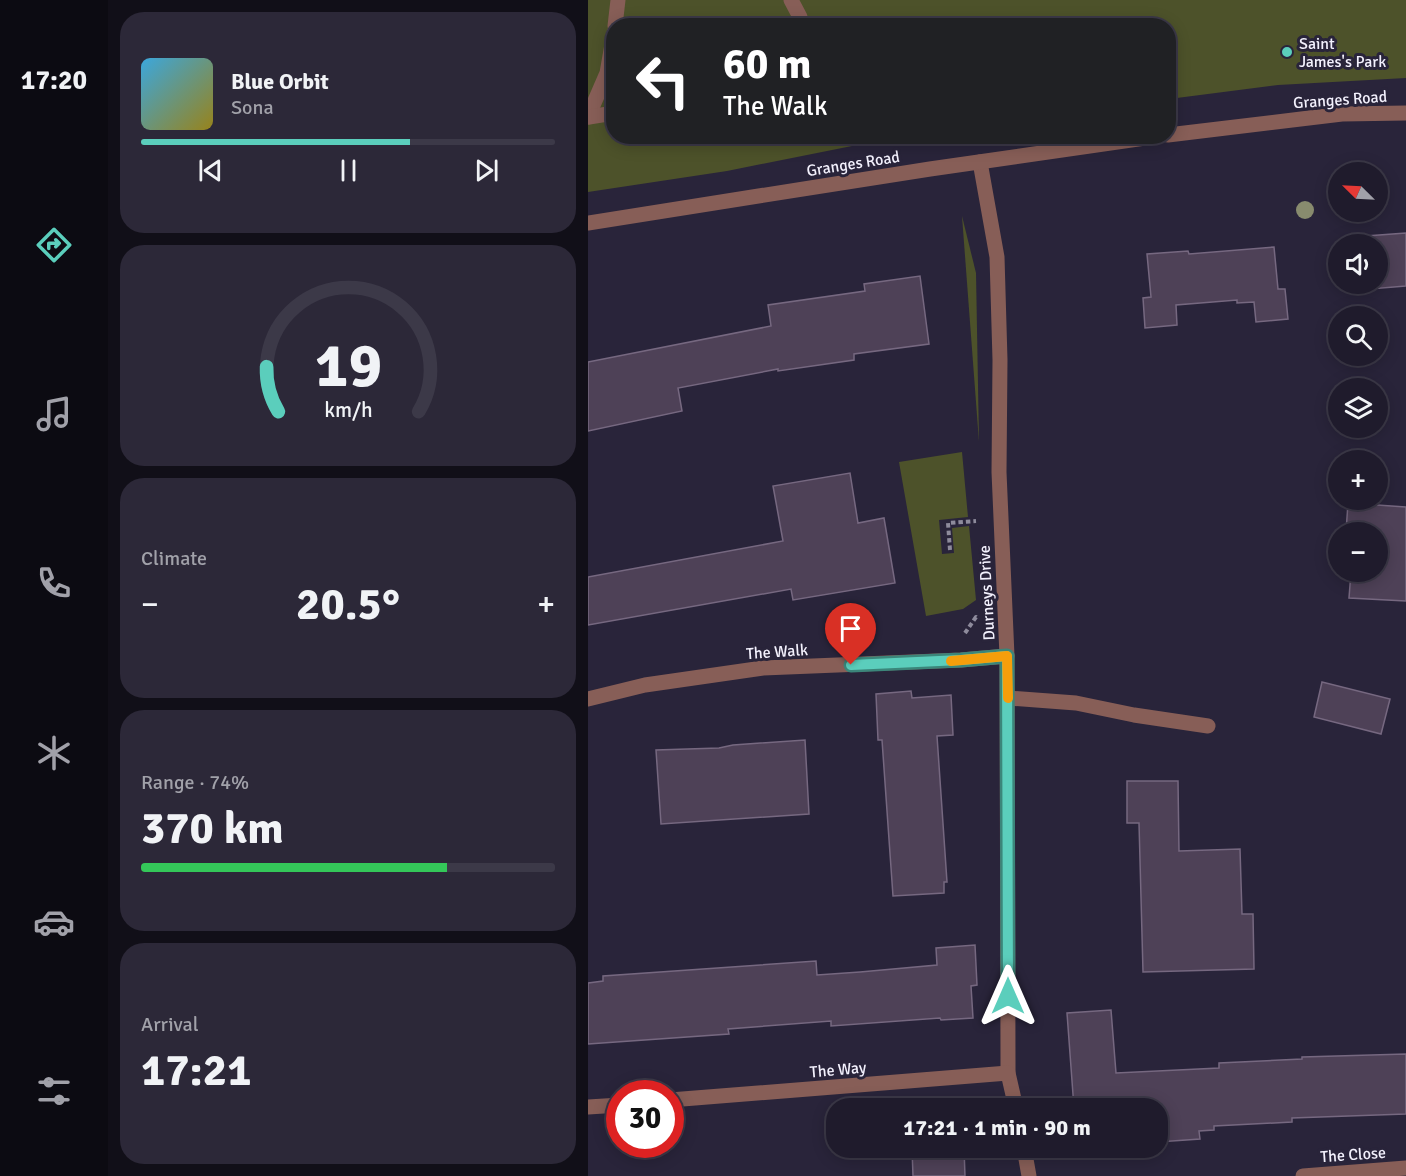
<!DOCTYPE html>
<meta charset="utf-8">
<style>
:root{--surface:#1f1b2c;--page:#2c2838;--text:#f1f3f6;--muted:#a1a1a9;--line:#3c3948;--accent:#5bcebc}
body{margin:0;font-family:Signika,sans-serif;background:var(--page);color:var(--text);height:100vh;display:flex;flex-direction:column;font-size:22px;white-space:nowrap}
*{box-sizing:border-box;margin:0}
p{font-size:20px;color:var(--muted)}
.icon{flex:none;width:33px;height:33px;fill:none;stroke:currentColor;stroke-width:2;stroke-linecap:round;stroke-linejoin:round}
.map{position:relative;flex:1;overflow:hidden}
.panel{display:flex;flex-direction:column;gap:12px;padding:12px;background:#110f18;width:480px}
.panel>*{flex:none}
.top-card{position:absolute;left:18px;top:18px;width:570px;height:126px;border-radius:24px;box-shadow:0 3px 15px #0003,0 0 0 2px var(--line);background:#202124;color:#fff;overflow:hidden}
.needle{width:39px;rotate:294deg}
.controls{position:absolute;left:740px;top:162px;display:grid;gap:12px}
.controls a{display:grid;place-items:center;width:60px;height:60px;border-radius:50%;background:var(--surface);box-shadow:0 3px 15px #0003,0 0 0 2px var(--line);font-size:30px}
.speed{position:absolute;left:18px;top:1080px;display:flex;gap:12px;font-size:30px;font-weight:700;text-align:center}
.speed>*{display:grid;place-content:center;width:78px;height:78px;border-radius:50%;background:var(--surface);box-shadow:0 3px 15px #0003,0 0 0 2px var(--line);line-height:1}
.speed .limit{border:9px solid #d22;background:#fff;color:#111}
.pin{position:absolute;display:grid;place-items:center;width:51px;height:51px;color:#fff;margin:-62px -26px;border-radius:50% 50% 50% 0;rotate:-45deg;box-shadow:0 0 6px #0007}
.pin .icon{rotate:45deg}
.me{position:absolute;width:66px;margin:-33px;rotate:0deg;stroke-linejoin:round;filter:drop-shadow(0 0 4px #0008)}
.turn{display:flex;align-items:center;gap:21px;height:126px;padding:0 18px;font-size:27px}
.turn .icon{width:78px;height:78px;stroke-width:2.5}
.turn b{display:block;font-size:42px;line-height:51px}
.big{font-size:45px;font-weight:700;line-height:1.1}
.panel .card{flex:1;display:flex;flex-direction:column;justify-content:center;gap:9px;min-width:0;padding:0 21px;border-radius:24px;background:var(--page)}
.panel .dial{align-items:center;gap:0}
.dial svg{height:156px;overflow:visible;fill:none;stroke:var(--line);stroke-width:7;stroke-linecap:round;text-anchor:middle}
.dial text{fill:var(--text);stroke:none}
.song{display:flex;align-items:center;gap:18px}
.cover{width:72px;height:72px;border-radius:9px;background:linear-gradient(135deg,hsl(200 70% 55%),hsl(50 70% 35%))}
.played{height:6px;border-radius:3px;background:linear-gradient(90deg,var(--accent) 65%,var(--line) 65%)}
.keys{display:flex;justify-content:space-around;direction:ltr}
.heat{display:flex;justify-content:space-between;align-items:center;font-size:33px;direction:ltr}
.charge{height:9px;border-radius:4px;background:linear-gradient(90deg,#34c759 74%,var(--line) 0)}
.trip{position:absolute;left:238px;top:1098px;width:342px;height:60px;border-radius:24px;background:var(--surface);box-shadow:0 3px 15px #0003,0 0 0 2px var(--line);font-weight:700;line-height:60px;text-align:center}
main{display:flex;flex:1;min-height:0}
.menu{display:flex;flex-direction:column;width:108px;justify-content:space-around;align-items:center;background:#0c0b12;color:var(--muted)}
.menu .icon{width:42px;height:42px}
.menu .selected{color:var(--accent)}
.menu b{font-size:27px;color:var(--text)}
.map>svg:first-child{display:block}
</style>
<main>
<nav class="menu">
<b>17:20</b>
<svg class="icon selected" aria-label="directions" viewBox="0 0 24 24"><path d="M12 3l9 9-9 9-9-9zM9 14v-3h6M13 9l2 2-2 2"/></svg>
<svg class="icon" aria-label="music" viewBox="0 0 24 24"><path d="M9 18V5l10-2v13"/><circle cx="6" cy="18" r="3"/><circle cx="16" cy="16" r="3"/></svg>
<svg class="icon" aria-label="phone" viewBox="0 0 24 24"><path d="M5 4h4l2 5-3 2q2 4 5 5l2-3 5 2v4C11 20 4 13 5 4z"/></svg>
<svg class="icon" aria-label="climate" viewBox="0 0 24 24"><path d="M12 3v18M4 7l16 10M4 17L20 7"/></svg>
<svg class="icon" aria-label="car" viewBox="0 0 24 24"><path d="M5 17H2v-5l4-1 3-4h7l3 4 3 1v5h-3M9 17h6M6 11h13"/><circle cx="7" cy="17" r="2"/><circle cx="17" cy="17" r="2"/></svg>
<svg class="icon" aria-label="filters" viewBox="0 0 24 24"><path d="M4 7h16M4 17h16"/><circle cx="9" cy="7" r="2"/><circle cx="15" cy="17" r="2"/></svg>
</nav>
<section class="panel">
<div class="card">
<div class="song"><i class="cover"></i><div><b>Blue Orbit</b><p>Sona</p></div></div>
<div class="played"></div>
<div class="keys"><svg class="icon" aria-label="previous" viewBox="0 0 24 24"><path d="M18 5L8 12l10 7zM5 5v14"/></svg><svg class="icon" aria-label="pause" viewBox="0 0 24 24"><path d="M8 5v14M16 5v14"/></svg><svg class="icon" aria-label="next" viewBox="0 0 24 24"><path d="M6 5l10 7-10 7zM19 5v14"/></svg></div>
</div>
<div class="card dial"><svg viewBox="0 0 100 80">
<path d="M14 69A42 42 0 1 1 86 69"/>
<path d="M14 69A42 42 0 0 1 8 46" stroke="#5bcebc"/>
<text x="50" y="56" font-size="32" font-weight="700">19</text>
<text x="50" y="72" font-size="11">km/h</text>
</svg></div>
<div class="card"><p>Climate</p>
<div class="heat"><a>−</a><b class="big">20.5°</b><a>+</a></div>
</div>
<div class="card"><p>Range · 74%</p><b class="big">370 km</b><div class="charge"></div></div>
<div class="card"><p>Arrival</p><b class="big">17:21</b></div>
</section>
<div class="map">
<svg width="818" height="1176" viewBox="0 0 818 1176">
<rect width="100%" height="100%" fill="#29243a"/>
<!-- green -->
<g fill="#4d522a">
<path d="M 0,0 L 818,0 L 818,78 L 690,85 L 581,99 L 580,26 L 26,26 L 26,136 L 309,137 L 139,171 L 0,192 Z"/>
<path d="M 374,216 L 388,273 L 391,442 Z"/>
<path d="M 374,452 L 380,517 L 351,520 L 354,554 L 366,553 L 364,528 L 381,526 L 388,600 L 375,609 L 338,616 L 311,462 Z"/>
</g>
<!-- building -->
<g fill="#4e4157" stroke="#766880" stroke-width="1.5">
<path d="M 818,233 L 818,286 L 782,289 L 782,284 L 789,284 L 789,244 L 779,244 L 778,236 Z"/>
<path d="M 686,247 L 690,289 L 697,289 L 700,319 L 668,322 L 666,302 L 649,303 L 649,300 L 588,305 L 589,325 L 557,328 L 555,298 L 563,297 L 559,254 L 600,251 L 601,254 Z"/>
<path d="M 332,276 L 341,344 L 266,354 L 266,360 L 190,371 L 190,369 L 90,388 L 94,411 L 0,431 L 0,362 L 183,326 L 180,305 L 277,291 L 276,284 Z"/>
<path d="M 262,473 L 270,523 L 296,518 L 307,583 L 205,600 L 203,589 L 0,625 L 0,577 L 195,541 L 185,486 Z"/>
<path d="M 760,503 L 818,507 L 818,601 L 761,598 L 763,572 L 789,572 L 789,532 L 758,532 Z"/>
<path d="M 734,682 L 802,699 L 793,734 L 726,717 Z"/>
<path d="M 323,691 L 324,698 L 363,695 L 365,735 L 349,736 L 359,882 L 356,882 L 356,893 L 305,896 L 294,740 L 290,740 L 288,694 Z"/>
<path d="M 217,740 L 221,814 L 73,824 L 68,750 L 131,748 L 145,745 Z"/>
<path d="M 539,781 L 590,781 L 591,851 L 652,849 L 654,914 L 665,914 L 666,969 L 555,972 L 551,823 L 539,823 Z"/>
<path d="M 387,945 L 389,985 L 383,986 L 385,1018 L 353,1020 L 352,1018 L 243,1026 L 243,1021 L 140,1029 L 141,1034 L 0,1044 L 0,983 L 15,981 L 15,976 L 228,961 L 229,975 L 272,972 L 349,965 L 348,948 Z"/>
<path d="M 523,1010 L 528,1073 L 631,1068 L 631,1063 L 714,1059 L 714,1057 L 818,1054 L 818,1114 L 704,1118 L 704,1122 L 626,1126 L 626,1130 L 611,1131 L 612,1139 L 570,1142 L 570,1108 L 486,1108 L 479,1013 Z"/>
<path d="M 360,1100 L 361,1106 L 383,1104 L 383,1108 L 314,1108 L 314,1104 Z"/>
<path d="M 317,1148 L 376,1148 L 377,1176 L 325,1176 L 324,1149 L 317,1150 Z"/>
</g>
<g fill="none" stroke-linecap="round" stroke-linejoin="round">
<!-- path -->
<g stroke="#8e8b9c" stroke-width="4" stroke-dasharray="4.5 3" stroke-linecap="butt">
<path d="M 362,550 L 360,523 L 388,521"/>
<path d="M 377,633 L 388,617 L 390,619"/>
</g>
<!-- service -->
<g stroke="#875e57" stroke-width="15">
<path d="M 203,0 L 212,17 L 210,26"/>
<path d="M 27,26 L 30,0"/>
<path d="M 0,117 L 19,73 L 26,33"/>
<path d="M 1,117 L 26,113"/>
<path d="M 420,698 L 488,703 L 546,715 L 620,726"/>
</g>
<!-- minor -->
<g stroke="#875e57" stroke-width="15">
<path d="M 392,162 L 409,257 L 412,360 L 411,472 L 419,656 L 420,1060 L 420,1073 L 428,1108"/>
<path d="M 0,699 L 57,685 L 175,668 L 373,660 L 419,656"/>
<path d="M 82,1100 L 420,1073"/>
<path d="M 0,1107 L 32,1105"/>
<path d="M 436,1148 L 441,1176"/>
<path d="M 715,1176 L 818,1168"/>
</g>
<!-- tertiary -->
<g stroke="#875e57" stroke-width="15">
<path d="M 580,135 L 754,114 L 818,113"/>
<path d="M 0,223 L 342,169 L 571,136"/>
</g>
</g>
<!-- trees -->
<circle fill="#888b6e" cx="717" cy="210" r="9"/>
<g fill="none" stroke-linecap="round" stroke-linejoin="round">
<defs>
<path id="route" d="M 263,665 L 373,660 L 419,656 L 420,996"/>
</defs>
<!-- route casing -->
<use href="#route" stroke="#3b867a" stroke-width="15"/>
<!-- route -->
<use href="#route" stroke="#5bcebc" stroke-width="10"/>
<!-- slow -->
<path stroke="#f59e0b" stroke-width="10" d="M 363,661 L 419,656 L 420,698"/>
</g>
<!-- markers -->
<circle fill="#5bcebc" stroke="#29243a" stroke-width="2" cx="699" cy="52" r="6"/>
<g text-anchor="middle" stroke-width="6" stroke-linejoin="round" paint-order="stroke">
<!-- poi labels -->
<g font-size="16" fill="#f3f1fd" stroke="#29243a" text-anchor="start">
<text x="711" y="49">Saint<tspan x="711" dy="18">James's Park</tspan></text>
</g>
<!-- street labels -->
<g font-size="16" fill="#f3f1fd" stroke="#29243a">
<text transform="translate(752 99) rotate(-4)" y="6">Granges Road</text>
<text transform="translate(265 163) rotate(-9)" y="6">Granges Road</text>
<text transform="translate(398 593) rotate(-93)" y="6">Durneys Drive</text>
<text transform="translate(189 651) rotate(-4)" y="6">The Walk</text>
<text transform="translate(250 1069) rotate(-5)" y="6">The Way</text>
<text transform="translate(765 1154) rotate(-4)" y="6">The Close</text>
</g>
</g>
</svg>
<div class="controls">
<a><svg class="needle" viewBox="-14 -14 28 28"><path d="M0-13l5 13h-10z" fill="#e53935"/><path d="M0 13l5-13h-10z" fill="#a1a1a9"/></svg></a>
<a><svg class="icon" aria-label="sound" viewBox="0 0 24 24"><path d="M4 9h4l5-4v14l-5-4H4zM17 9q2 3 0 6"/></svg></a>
<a><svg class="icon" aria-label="search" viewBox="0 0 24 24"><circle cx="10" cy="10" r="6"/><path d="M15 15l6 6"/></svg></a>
<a><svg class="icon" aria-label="layers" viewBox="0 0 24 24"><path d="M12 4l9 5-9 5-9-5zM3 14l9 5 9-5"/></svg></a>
<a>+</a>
<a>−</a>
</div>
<div class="speed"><div class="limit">30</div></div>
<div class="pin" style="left:263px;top:665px;background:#d93025"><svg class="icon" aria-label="arrive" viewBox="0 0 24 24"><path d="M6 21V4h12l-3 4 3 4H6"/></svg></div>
<svg class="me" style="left:420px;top:996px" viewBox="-20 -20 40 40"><path d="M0-17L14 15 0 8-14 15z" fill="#5bcebc" stroke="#fff" stroke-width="4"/></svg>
<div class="trip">17:21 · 1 min · 90 m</div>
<div class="top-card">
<div class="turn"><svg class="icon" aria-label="left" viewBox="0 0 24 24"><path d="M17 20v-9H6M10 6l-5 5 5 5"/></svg><div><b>60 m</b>The Walk</div></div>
</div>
</div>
</main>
